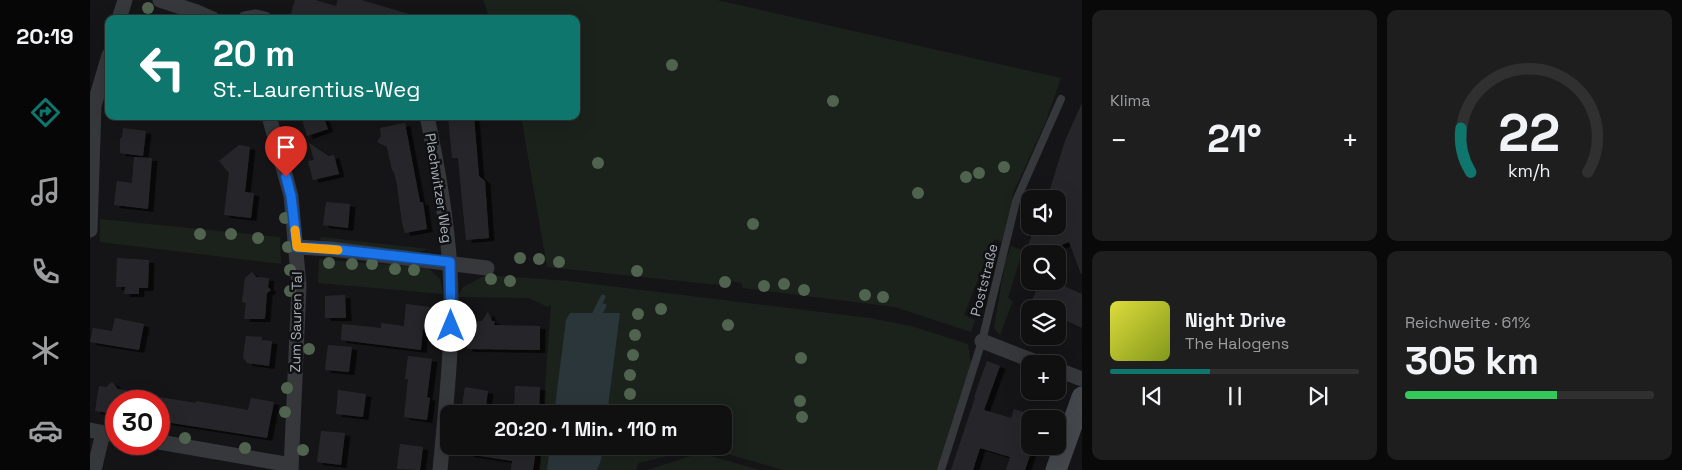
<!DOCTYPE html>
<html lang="de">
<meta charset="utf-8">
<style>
:root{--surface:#101011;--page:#1e1e1f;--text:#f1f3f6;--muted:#9c9d9f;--line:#303031;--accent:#0f766e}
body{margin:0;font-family:"Space Grotesk",sans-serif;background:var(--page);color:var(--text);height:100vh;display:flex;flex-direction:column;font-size:19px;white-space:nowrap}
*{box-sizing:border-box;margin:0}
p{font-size:16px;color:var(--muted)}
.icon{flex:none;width:28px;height:28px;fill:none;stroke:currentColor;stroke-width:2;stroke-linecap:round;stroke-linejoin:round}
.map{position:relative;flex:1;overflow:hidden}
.panel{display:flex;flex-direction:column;gap:10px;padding:10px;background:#090909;width:600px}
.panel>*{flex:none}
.top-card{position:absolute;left:15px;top:15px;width:475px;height:105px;border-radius:10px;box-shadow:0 5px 20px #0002,0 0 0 1px var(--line);background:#0f766e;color:#fff;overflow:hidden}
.tools{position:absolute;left:931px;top:190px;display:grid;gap:10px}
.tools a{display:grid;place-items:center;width:45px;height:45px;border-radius:10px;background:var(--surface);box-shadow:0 5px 20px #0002,0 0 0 1px var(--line);font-size:25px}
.speed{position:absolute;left:15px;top:390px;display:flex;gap:10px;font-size:25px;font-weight:700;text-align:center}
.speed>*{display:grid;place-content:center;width:65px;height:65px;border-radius:50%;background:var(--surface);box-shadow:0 5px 20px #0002,0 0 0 1px var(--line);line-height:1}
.speed .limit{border:8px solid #d22;background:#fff;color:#111}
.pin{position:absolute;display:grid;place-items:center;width:42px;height:42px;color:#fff;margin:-51px -21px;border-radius:50% 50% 50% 0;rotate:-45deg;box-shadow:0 0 5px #0007}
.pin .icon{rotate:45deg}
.me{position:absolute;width:55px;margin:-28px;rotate:0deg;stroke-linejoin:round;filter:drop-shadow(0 0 4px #0008)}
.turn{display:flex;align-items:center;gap:18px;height:105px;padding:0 25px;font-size:22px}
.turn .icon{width:65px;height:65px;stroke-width:2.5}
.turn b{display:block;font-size:35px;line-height:42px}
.big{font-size:38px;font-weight:800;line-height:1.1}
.panel .tile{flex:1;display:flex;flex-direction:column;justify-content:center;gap:8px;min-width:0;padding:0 18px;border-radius:10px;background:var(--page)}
.panel .dial{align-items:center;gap:0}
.dial svg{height:130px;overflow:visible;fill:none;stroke:var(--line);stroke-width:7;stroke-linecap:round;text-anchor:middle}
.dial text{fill:var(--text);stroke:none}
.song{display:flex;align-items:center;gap:15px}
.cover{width:60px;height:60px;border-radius:8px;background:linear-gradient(135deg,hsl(60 70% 55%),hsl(70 70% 35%))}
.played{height:5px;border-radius:2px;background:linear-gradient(90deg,var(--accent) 40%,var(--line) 40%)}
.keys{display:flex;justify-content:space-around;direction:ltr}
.heat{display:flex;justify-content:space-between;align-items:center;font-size:28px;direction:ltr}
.charge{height:8px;border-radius:4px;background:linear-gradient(90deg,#34c759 61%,var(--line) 0)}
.panel .tiles{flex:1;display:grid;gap:10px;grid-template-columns:repeat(2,1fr)}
.trip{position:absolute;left:350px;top:405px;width:292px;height:50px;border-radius:10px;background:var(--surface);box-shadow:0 5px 20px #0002,0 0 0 1px var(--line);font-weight:800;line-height:50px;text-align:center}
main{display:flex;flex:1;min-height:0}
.menu{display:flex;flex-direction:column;width:90px;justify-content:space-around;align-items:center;background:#060607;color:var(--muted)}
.menu .icon{width:35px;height:35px}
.menu .on{color:var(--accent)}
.menu b{font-size:22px;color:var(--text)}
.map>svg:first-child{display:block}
</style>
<main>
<nav class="menu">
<b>20:19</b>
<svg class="icon on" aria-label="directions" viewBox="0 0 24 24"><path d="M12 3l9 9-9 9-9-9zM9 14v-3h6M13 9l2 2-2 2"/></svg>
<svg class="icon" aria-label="music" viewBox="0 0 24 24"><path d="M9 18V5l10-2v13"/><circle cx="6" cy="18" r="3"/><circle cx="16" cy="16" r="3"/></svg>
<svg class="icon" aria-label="phone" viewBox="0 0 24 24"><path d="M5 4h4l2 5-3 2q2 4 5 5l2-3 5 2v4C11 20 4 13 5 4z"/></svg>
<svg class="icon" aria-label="climate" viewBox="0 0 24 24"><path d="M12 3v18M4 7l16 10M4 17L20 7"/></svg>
<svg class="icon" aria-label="car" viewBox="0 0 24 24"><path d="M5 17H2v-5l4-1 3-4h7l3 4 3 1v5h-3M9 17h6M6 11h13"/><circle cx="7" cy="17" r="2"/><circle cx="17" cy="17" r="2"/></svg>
</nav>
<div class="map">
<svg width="992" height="470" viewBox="0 0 992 470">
<defs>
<filter id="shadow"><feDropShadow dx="5.5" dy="3" stdDeviation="0" flood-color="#0009"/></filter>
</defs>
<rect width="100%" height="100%" fill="#151517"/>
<!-- green -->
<g fill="#1b221b">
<path d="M 393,0 L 627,0 L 971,78 L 956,121 L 924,191 L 912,242 L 904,239 L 874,315 L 885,320 L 881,332 L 805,307 L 653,288 L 651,283 L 640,281 L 638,286 L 457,267 L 431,116 L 486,116 L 486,19 L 400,19 Z"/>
<path d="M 10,219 L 190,237 L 191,264 L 10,242 Z"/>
<path d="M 231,237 L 338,249 L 325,253 L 234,242 L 230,240 Z"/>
<path d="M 921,246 L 933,250 L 918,298 L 923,301 L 910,335 L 904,328 L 915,263 Z"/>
<path d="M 229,259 L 338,268 L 350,279 L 353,294 L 228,283 Z"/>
<path d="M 396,275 L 479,281 L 780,318 L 821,326 L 878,344 L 881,364 L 847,470 L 693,470 L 613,447 L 549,463 L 546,470 L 450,470 L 451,446 L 634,446 L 634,414 L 453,414 L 461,305 L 458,307 L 438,298 L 368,297 L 373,287 Z"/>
<path d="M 610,453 L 670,470 L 557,470 Z"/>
</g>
<!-- water -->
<g fill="#2b363b">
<path d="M 480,313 L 530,313 L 517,414 L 464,414 L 476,320 Z"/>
<path d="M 460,446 L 513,446 L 511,460 L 507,470 L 457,470 Z"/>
</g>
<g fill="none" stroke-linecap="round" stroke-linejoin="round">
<!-- stream -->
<g stroke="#2b363b" stroke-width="5">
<path d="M 505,313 L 513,297"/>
<path d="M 510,313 L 514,306"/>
</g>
</g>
<!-- building -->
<g fill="#28282b" filter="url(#shadow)">
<path d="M 205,0 L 225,0 L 246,6 L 248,0 L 271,0 L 322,15 L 321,19 L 217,19 L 201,14 Z"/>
<path d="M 992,103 L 992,274 L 991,274 L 979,242 L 949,254 L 940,254 L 940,257 L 933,260 L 945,226 L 968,226 L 968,199 L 957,199 L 975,141 Z"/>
<path d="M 211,116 L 233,116 L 238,129 L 217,136 Z"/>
<path d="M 358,116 L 384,116 L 389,176 L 395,181 L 399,238 L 376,240 L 368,158 L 362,158 Z"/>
<path d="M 315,123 L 330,202 L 333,202 L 337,229 L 315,233 L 312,223 L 307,184 L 304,172 L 302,170 L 297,147 L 287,142 L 291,136 L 290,128 Z"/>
<path d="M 33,128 L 56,131 L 53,156 L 30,153 L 30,139 L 32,137 Z"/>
<path d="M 219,143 L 239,156 L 244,155 L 249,174 L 223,180 L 218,161 L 224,160 Z"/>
<path d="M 149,145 L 160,147 L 155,192 L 164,193 L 161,218 L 134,215 L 139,173 L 129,161 Z"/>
<path d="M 44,157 L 62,158 L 58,209 L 24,205 L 27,181 L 42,183 Z"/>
<path d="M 236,202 L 260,204 L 258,228 L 233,225 Z"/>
<path d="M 27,258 L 59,260 L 58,288 L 49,288 L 49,294 L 34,294 L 35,287 L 26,287 Z"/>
<path d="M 162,272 L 166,277 L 179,278 L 178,287 L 181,290 L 177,293 L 175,319 L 154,319 L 156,303 L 152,302 L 155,278 Z"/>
<path d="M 950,281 L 962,281 L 992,294 L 992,328 L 968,317 L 968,309 L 948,309 L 940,305 Z"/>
<path d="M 255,295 L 256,318 L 235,318 L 235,296 Z"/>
<path d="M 316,304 L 340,307 L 338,329 L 333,329 L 331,350 L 251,340 L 252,324 L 291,328 L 291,323 L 314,326 Z"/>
<path d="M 398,312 L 402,321 L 405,321 L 404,325 L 450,326 L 450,350 L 377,349 L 378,321 L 392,321 Z"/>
<path d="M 25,318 L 54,324 L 49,350 L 0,342 L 3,328 L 22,331 Z"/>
<path d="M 156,336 L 172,337 L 172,340 L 182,341 L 179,366 L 157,363 L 153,357 Z"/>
<path d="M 238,345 L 262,347 L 259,372 L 235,370 Z"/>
<path d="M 318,356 L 342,359 L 337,397 L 340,398 L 337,420 L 314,417 L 318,379 L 315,379 Z"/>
<path d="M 897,361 L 910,366 L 894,410 L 921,418 L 924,409 L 940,414 L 940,446 L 943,446 L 935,470 L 916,470 L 920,457 L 890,448 L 883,470 L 861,470 L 885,398 L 884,397 Z"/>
<path d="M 22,382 L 28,389 L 57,394 L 57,401 L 26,401 L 26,414 L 5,411 L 9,386 L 16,387 Z"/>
<path d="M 425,386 L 450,387 L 449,414 L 424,414 Z"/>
<path d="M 375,387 L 398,391 L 395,414 L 371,412 Z"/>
<path d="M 248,390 L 276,394 L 273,417 L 246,414 Z"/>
<path d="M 69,397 L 106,403 L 106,401 L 158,410 L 161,398 L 184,402 L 177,438 L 69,421 Z"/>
<path d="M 231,431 L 255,433 L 251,465 L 227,462 Z"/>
<path d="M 310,444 L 333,447 L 330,470 L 307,469 Z"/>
<path d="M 378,446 L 411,446 L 446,450 L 443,470 L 421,470 L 422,461 L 378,454 Z"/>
</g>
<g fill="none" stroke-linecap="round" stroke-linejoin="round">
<!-- lane -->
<path stroke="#36383c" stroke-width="8" d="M 851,470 L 892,341 L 926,201 L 971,99"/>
<!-- street -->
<g stroke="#36383c" stroke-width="15">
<path d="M 70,0 L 107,12 L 123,19"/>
<path d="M 29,19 L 35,0"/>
<path d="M 155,19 L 166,17 L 175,19"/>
<path d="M 179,116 L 201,196 L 209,286 L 201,470"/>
<path d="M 337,116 C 346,159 354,201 358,245 C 366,320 357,395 350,470"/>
<path d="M 0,230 L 4,106 L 19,55"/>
<path d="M 207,247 L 241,249 L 397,268"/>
<path d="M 892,341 L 951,364"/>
<path d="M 968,370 L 992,379"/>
<path d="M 0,430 L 26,435"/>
<path d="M 69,442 L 201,465"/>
<path d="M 4,470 L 13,433"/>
</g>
<!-- secondary -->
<path stroke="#44474c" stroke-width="21" d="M 966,470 L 992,397"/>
</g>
<!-- trees -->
<g fill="#50634f">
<circle cx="58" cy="8" r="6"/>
<circle cx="582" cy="65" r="6"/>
<circle cx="743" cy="101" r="6"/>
<circle cx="197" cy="137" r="6"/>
<circle cx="202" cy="157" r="6"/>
<circle cx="508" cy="163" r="6"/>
<circle cx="914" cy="167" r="6"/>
<circle cx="889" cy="173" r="6"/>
<circle cx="876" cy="177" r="6"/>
<circle cx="828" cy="193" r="6"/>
<circle cx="195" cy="218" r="6"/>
<circle cx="663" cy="224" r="6"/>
<circle cx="110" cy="234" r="6"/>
<circle cx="141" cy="234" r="6"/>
<circle cx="168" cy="238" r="6"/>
<circle cx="198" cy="247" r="6"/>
<circle cx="430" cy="258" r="6"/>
<circle cx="449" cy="259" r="6"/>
<circle cx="469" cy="262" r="6"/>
<circle cx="239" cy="263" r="6"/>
<circle cx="262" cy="264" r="6"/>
<circle cx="282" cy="264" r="6"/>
<circle cx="305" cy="269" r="6"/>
<circle cx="200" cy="270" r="6"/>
<circle cx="324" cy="270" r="6"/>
<circle cx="547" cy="271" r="6"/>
<circle cx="401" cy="279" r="6"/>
<circle cx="420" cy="281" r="6"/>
<circle cx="635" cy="282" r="6"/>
<circle cx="694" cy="284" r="6"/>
<circle cx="674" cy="286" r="6"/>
<circle cx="714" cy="290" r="6"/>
<circle cx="200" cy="291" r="6"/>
<circle cx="775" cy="295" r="6"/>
<circle cx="793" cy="297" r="6"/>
<circle cx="571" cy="309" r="6"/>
<circle cx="548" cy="314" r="6"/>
<circle cx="638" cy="325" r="6"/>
<circle cx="545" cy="335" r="6"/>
<circle cx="219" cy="349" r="6"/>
<circle cx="543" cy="355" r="6"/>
<circle cx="711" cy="358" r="6"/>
<circle cx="540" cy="375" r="6"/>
<circle cx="197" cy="388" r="6"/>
<circle cx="540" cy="394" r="6"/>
<circle cx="710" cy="401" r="6"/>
<circle cx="195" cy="412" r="6"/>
<circle cx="712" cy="417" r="6"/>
<circle cx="95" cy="438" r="6"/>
<circle cx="155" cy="448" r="6"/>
<circle cx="213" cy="450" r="6"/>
</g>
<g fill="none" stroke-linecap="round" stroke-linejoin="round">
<defs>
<path id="route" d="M 196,177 L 201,196 L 207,247 L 241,249 L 360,262 L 361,326"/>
</defs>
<!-- route casing -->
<use href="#route" stroke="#114b97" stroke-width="12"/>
<!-- route -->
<use href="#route" stroke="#1a73e8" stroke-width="9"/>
<!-- slow -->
<path stroke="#f59e0b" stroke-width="9" d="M 205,230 L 207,247 L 248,250"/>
</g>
<g text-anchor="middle" stroke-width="5" stroke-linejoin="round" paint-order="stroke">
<!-- street labels -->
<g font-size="14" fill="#a7aeb8" stroke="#101012">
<text transform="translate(349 188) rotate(81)" y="5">Plachwitzer Weg</text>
<text transform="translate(894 280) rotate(-76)" y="5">Poststraße</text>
<text transform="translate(206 322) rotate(-89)" y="5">Zum Sauren Tal</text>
</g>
</g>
</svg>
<div class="tools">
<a><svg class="icon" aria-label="sound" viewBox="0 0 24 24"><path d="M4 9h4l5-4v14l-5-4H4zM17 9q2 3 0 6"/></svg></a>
<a><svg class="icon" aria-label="search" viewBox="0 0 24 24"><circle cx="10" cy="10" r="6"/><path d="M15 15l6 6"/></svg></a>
<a><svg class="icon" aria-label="layers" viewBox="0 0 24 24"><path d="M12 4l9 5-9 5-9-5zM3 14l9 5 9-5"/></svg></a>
<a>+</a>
<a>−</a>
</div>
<div class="speed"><div class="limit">30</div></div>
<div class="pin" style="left:196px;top:177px;background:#d93025"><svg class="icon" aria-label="arrive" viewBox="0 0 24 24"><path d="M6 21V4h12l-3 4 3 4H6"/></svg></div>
<svg class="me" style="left:361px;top:326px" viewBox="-20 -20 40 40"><circle r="19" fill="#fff"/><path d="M0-13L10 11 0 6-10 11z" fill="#1a73e8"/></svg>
<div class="trip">20:20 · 1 Min. · 110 m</div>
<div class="top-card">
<div class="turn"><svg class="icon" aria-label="left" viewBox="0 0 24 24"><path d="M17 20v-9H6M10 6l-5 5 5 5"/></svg><div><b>20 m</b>St.-Laurentius-Weg</div></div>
</div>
</div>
<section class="panel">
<div class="tiles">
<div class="tile"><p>Klima</p>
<div class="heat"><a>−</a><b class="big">21°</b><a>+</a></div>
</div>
<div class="tile dial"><svg viewBox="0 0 100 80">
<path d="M14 69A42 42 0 1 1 86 69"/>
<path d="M14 69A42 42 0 0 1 8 42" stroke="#0f766e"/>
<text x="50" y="56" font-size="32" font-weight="700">22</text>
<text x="50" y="72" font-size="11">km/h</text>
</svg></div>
<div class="tile">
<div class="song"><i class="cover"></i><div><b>Night Drive</b><p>The Halogens</p></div></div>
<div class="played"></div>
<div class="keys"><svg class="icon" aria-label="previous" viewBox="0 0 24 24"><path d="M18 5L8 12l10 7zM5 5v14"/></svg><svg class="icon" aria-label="pause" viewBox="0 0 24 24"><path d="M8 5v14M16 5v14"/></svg><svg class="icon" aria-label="next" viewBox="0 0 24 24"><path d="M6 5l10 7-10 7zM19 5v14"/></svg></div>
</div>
<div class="tile"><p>Reichweite · 61%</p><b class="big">305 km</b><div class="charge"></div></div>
</div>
</section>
</main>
